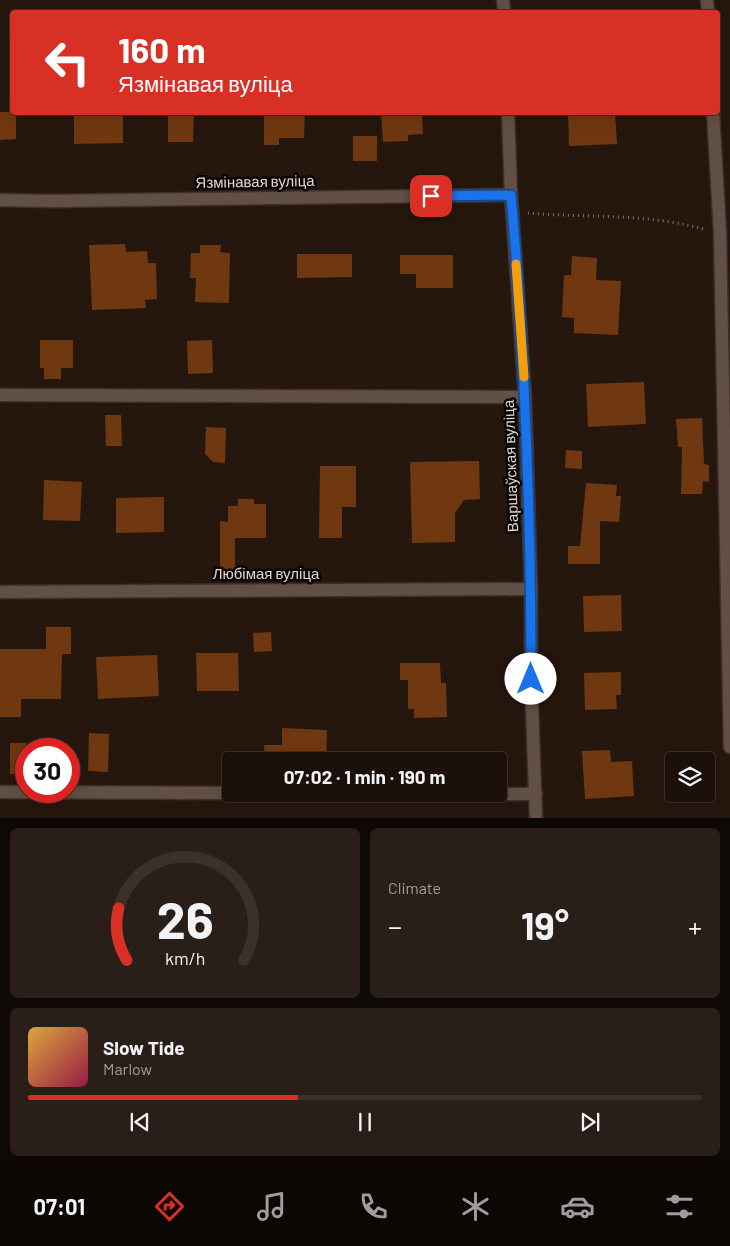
<!DOCTYPE html>
<meta charset="utf-8">
<style>
:root{--surface:#1c110a;--page:#291f18;--text:#f1f3f6;--muted:#a09d9c;--line:#3a312b;--accent:#d93025}
body{margin:0;font-family:Barlow,sans-serif;background:var(--page);color:var(--text);height:100vh;display:flex;flex-direction:column;font-size:19px;white-space:nowrap}
*{box-sizing:border-box;margin:0}
p{font-size:16px;color:var(--muted)}
.icon{flex:none;width:28px;height:28px;fill:none;stroke:currentColor;stroke-width:2;stroke-linecap:round;stroke-linejoin:round}
.map{position:relative;height:818px;overflow:hidden}
.sheet{display:flex;flex-direction:column;gap:10px;padding:10px;background:#0f0906;flex:1}
.sheet>*{flex:none}
.banner{position:absolute;left:10px;top:10px;width:710px;height:105px;border-radius:5px;box-shadow:0 5px 20px #0002,0 0 0 1px var(--line);background:#d93025;color:#fff;overflow:hidden}
.buttons{position:absolute;left:665px;top:752px;display:grid;gap:10px}
.buttons a{display:grid;place-items:center;width:50px;height:50px;border-radius:5px;background:var(--surface);box-shadow:0 5px 20px #0002,0 0 0 1px var(--line);font-size:25px}
.speed{position:absolute;left:15px;top:738px;display:flex;gap:10px;font-size:25px;font-weight:700;text-align:center}
.speed>*{display:grid;place-content:center;width:65px;height:65px;border-radius:50%;background:var(--surface);box-shadow:0 5px 20px #0002,0 0 0 1px var(--line);line-height:1}
.speed .limit{border:8px solid #d22;background:#fff;color:#111}
.pin{position:absolute;display:grid;place-items:center;width:42px;height:42px;color:#fff;margin:-21px;border-radius:10px;box-shadow:0 2px 8px #0006}
.me{position:absolute;width:55px;margin:-28px;rotate:0deg;stroke-linejoin:round;filter:drop-shadow(0 0 4px #0008)}
.turn{display:flex;align-items:center;gap:18px;height:105px;padding:0 25px;font-size:22px}
.turn .icon{width:65px;height:65px;stroke-width:2.5}
.turn b{display:block;font-size:35px;line-height:42px}
.big{font-size:38px;font-weight:700;line-height:1.1}
.sheet .widget{flex:1;display:flex;flex-direction:column;justify-content:center;gap:8px;min-width:0;padding:0 18px;border-radius:8px;background:var(--page)}
.sheet .dial{align-items:center;gap:0}
.dial svg{height:130px;overflow:visible;fill:none;stroke:var(--line);stroke-width:7;stroke-linecap:round;text-anchor:middle}
.dial text{fill:var(--text);stroke:none}
.song{display:flex;align-items:center;gap:15px}
.cover{width:60px;height:60px;border-radius:8px;background:linear-gradient(135deg,hsl(40 70% 55%),hsl(340 70% 35%))}
.played{height:5px;border-radius:2px;background:linear-gradient(90deg,var(--accent) 40%,var(--line) 40%)}
.keys{display:flex;justify-content:space-around;direction:ltr}
.heat{display:flex;justify-content:space-between;align-items:center;font-size:28px;direction:ltr}
.sheet .tiles{flex:1;display:grid;gap:10px;grid-template-columns:1fr 1fr}
.widget:last-child{grid-column:span 2}
.trip{position:absolute;left:222px;top:752px;width:285px;height:50px;border-radius:5px;background:var(--surface);box-shadow:0 5px 20px #0002,0 0 0 1px var(--line);font-weight:700;line-height:50px;text-align:center}
.menu{display:flex;height:80px;justify-content:space-around;align-items:center;background:#0b0704;color:var(--muted)}
.menu .icon{width:35px;height:35px}
.menu .current{color:var(--accent)}
.menu b{font-size:22px;color:var(--text)}
.map>svg:first-child{display:block}
</style>
<div class="map">
<svg width="730" height="819" viewBox="0 0 730 819">
<rect width="100%" height="100%" fill="#26170e"/>
<!-- building -->
<g fill="#703810">
<path d="M 0,112 L 16,112 L 16,139 L 0,140 Z"/>
<path d="M 74,112 L 123,112 L 123,143 L 74,144 Z"/>
<path d="M 168,112 L 194,112 L 193,142 L 168,142 Z"/>
<path d="M 283,112 L 305,112 L 304,138 L 279,138 L 279,145 L 264,145 L 264,116 L 283,116 Z"/>
<path d="M 381,112 L 422,112 L 423,134 L 408,135 L 408,141 L 383,142 Z"/>
<path d="M 568,112 L 615,112 L 617,144 L 569,146 Z"/>
<rect x="353" y="136" width="24" height="25"/>
<path d="M 125,244 L 126,252 L 147,251 L 148,263 L 156,263 L 157,299 L 145,300 L 146,308 L 92,310 L 89,245 Z"/>
<path d="M 200,245 L 221,245 L 220,252 L 230,253 L 229,303 L 195,302 L 196,278 L 190,278 L 191,253 L 200,253 Z"/>
<path d="M 297,254 L 352,254 L 352,277 L 297,278 Z"/>
<path d="M 400,255 L 453,255 L 453,288 L 416,288 L 416,274 L 400,274 Z"/>
<path d="M 572,256 L 597,258 L 596,280 L 621,281 L 618,335 L 574,333 L 574,318 L 562,317 L 564,275 L 571,275 Z"/>
<path d="M 40,340 L 73,340 L 73,368 L 61,368 L 61,379 L 44,379 L 44,368 L 40,368 Z"/>
<path d="M 212,340 L 213,373 L 188,374 L 187,341 Z"/>
<path d="M 644,382 L 646,424 L 588,427 L 586,384 Z"/>
<path d="M 105,415 L 121,415 L 122,446 L 106,446 Z"/>
<path d="M 702,418 L 704,464 L 709,465 L 709,482 L 703,481 L 702,494 L 681,494 L 682,447 L 678,447 L 676,419 Z"/>
<path d="M 206,427 L 226,428 L 225,463 L 213,462 L 205,454 Z"/>
<path d="M 566,450 L 582,451 L 582,469 L 565,468 Z"/>
<path d="M 479,461 L 480,499 L 464,500 L 455,513 L 455,542 L 412,543 L 410,462 Z"/>
<path d="M 320,466 L 356,466 L 356,507 L 342,507 L 342,538 L 319,538 Z"/>
<path d="M 44,480 L 82,482 L 80,521 L 43,520 Z"/>
<path d="M 586,483 L 617,485 L 616,496 L 621,496 L 619,522 L 600,521 L 600,564 L 568,564 L 568,546 L 580,546 Z"/>
<path d="M 164,497 L 164,532 L 116,533 L 116,498 Z"/>
<path d="M 238,499 L 254,499 L 254,504 L 266,504 L 266,538 L 235,538 L 235,574 L 220,574 L 220,521 L 228,522 L 228,506 L 238,506 Z"/>
<path d="M 621,595 L 622,631 L 584,632 L 583,596 Z"/>
<path d="M 46,627 L 71,627 L 71,654 L 62,654 L 61,699 L 21,699 L 21,717 L 0,717 L 0,649 L 46,649 Z"/>
<path d="M 271,632 L 272,651 L 254,652 L 253,633 Z"/>
<path d="M 196,653 L 238,653 L 239,691 L 197,691 Z"/>
<path d="M 157,655 L 159,696 L 98,699 L 96,657 Z"/>
<path d="M 400,663 L 440,663 L 441,683 L 446,683 L 447,717 L 414,718 L 414,709 L 408,709 L 408,680 L 400,680 Z"/>
<path d="M 621,672 L 621,695 L 616,695 L 617,709 L 585,710 L 584,673 Z"/>
<path d="M 282,728 L 327,730 L 326,761 L 265,761 L 264,745 L 282,745 Z"/>
<path d="M 89,733 L 109,734 L 108,772 L 88,771 Z"/>
<rect x="10" y="743" width="16" height="31"/>
<path d="M 610,750 L 611,762 L 632,761 L 634,796 L 585,799 L 582,751 Z"/>
</g>
<g fill="none" stroke-linecap="round" stroke-linejoin="round">
<defs>
<g id="minor">
<path d="M 503,0 L 504,12"/>
<path d="M 707,0 L 708,12"/>
<path d="M 508,112 L 511,195 L 525,397 L 531,589 L 531,679 L 536,819"/>
<path d="M 713,112 L 720,233 L 730,747"/>
<path d="M 0,200 L 52,201 L 511,195"/>
<path d="M 0,395 L 525,397"/>
<path d="M 0,592 L 531,589"/>
<path d="M 0,792 L 231,793"/>
<path d="M 499,794 L 536,794"/>
</g>
</defs>
<!-- minor casing -->
<use href="#minor" stroke="#3d312e" stroke-width="15"/>
<!-- path -->
<path stroke="#82746c" stroke-width="3" stroke-dasharray="1 4" stroke-linecap="butt" d="M 528,213 C 586,218 646,213 703,229"/>
<!-- minor -->
<use href="#minor" stroke="#625046" stroke-width="12"/>
</g>
<g fill="none" stroke-linecap="round" stroke-linejoin="round">
<defs>
<path id="route" d="M 431,196 L 511,195 C 525,356 531,517 531,679"/>
</defs>
<!-- route casing -->
<use href="#route" stroke="#114b97" stroke-width="12"/>
<!-- route -->
<use href="#route" stroke="#1a73e8" stroke-width="9"/>
<!-- slow -->
<path stroke="#f59e0b" stroke-width="9" d="M 516,264 L 524,377"/>
</g>
<g text-anchor="middle" stroke-width="5" stroke-linejoin="round" paint-order="stroke">
<!-- street labels -->
<g font-size="15" fill="#e2d6d0" stroke="#0a0503">
<text transform="translate(255 182) rotate(-1)" y="5">Язмінавая вуліца</text>
<text transform="translate(511 466) rotate(-92)" y="5">Варшаўская вуліца</text>
<text x="266" y="579">Любімая вуліца</text>
</g>
</g>
</svg>
<div class="buttons">
<a><svg class="icon" aria-label="layers" viewBox="0 0 24 24"><path d="M12 4l9 5-9 5-9-5zM3 14l9 5 9-5"/></svg></a>
</div>
<div class="speed"><div class="limit">30</div></div>
<div class="pin" style="left:431px;top:196px;background:#d93025"><svg class="icon" aria-label="arrive" viewBox="0 0 24 24"><path d="M6 21V4h12l-3 4 3 4H6"/></svg></div>
<svg class="me" style="left:531px;top:679px" viewBox="-20 -20 40 40"><circle r="19" fill="#fff"/><path d="M0-13L10 11 0 6-10 11z" fill="#1a73e8"/></svg>
<div class="trip">07:02 · 1 min · 190 m</div>
<div class="banner">
<div class="turn"><svg class="icon" aria-label="left" viewBox="0 0 24 24"><path d="M17 20v-9H6M10 6l-5 5 5 5"/></svg><div><b>160 m</b>Язмінавая вуліца</div></div>
</div>
</div>
<section class="sheet">
<div class="tiles">
<div class="widget dial"><svg viewBox="0 0 100 80">
<path d="M14 69A42 42 0 1 1 86 69"/>
<path d="M14 69A42 42 0 0 1 9 37" stroke="#d93025"/>
<text x="50" y="56" font-size="32" font-weight="700">26</text>
<text x="50" y="72" font-size="11">km/h</text>
</svg></div>
<div class="widget"><p>Climate</p>
<div class="heat"><a>−</a><b class="big">19°</b><a>+</a></div>
</div>
<div class="widget">
<div class="song"><i class="cover"></i><div><b>Slow Tide</b><p>Marlow</p></div></div>
<div class="played"></div>
<div class="keys"><svg class="icon" aria-label="previous" viewBox="0 0 24 24"><path d="M18 5L8 12l10 7zM5 5v14"/></svg><svg class="icon" aria-label="pause" viewBox="0 0 24 24"><path d="M8 5v14M16 5v14"/></svg><svg class="icon" aria-label="next" viewBox="0 0 24 24"><path d="M6 5l10 7-10 7zM19 5v14"/></svg></div>
</div>
</div>
</section>
<nav class="menu">
<b>07:01</b>
<svg class="icon current" aria-label="directions" viewBox="0 0 24 24"><path d="M12 3l9 9-9 9-9-9zM9 14v-3h6M13 9l2 2-2 2"/></svg>
<svg class="icon" aria-label="music" viewBox="0 0 24 24"><path d="M9 18V5l10-2v13"/><circle cx="6" cy="18" r="3"/><circle cx="16" cy="16" r="3"/></svg>
<svg class="icon" aria-label="phone" viewBox="0 0 24 24"><path d="M5 4h4l2 5-3 2q2 4 5 5l2-3 5 2v4C11 20 4 13 5 4z"/></svg>
<svg class="icon" aria-label="climate" viewBox="0 0 24 24"><path d="M12 3v18M4 7l16 10M4 17L20 7"/></svg>
<svg class="icon" aria-label="car" viewBox="0 0 24 24"><path d="M5 17H2v-5l4-1 3-4h7l3 4 3 1v5h-3M9 17h6M6 11h13"/><circle cx="7" cy="17" r="2"/><circle cx="17" cy="17" r="2"/></svg>
<svg class="icon" aria-label="filters" viewBox="0 0 24 24"><path d="M4 7h16M4 17h16"/><circle cx="9" cy="7" r="2"/><circle cx="15" cy="17" r="2"/></svg>
</nav>
